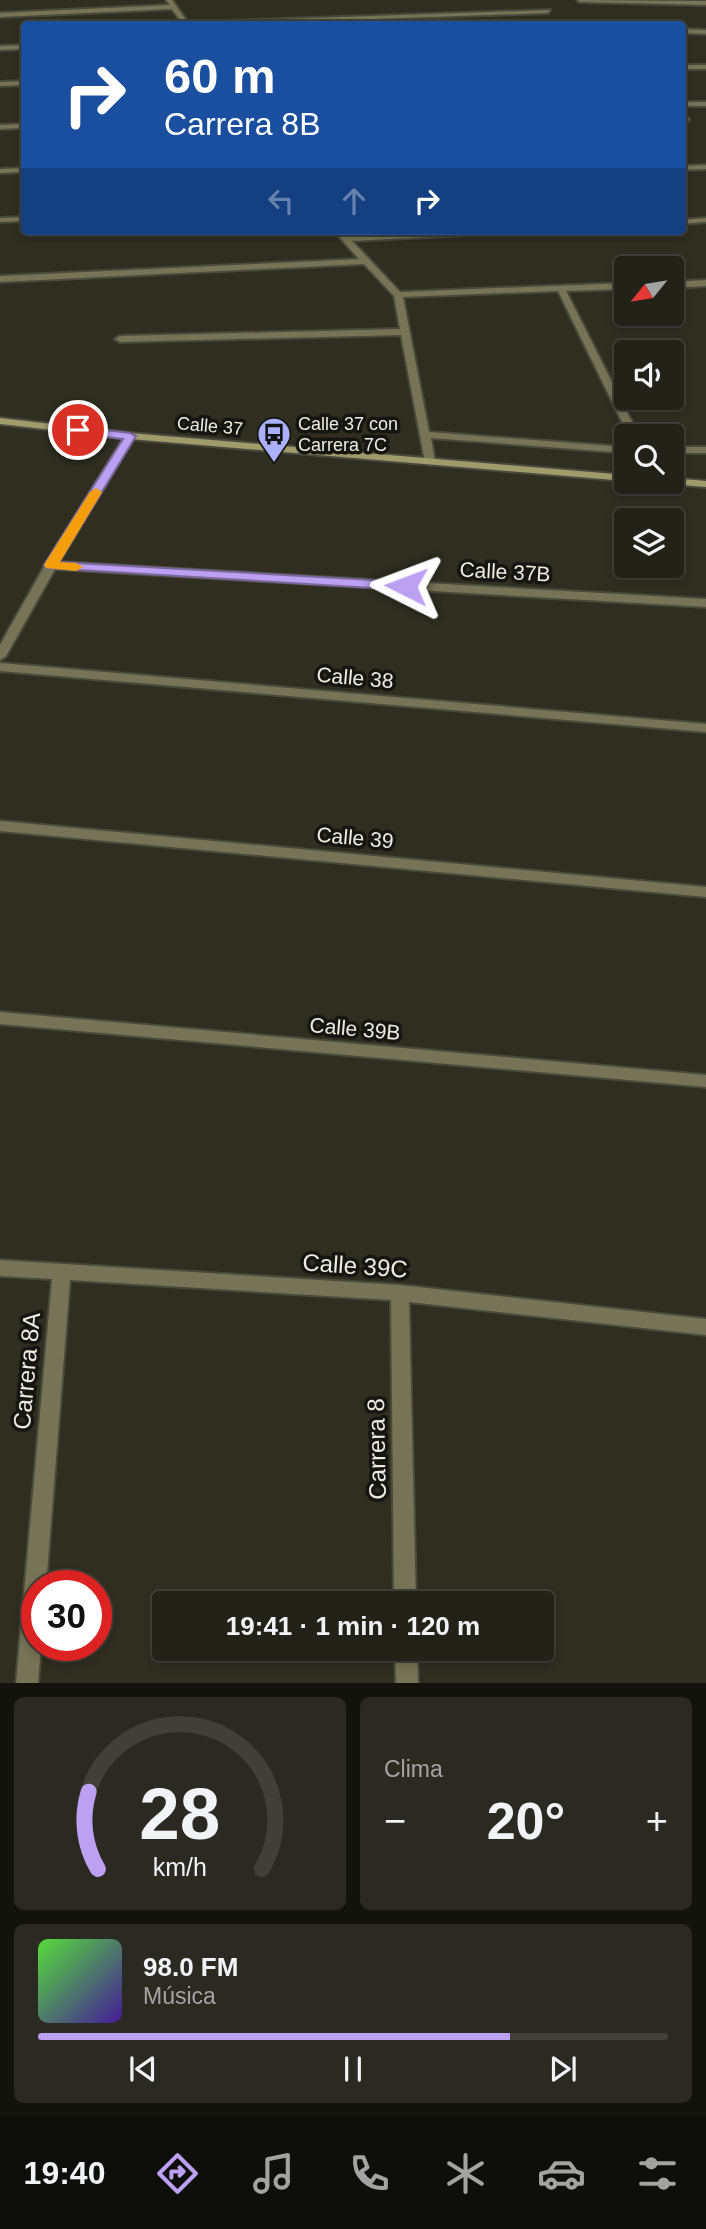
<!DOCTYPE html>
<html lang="es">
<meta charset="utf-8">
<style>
:root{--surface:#232219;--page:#2b2a22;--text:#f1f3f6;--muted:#a3a4a2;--line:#403f38;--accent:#bca0f2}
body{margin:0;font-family:Helvetica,sans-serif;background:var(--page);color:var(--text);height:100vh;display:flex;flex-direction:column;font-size:26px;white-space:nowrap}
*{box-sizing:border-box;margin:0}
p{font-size:23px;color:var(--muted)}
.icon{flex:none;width:38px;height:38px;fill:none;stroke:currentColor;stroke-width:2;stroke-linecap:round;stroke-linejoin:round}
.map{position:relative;height:1683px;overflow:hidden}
.drawer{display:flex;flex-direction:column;gap:14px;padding:14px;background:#13130e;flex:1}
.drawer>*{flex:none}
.top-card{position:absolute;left:21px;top:21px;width:665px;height:214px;border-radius:7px;box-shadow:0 4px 10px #0003,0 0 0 2px var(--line);background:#1a4fa0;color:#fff;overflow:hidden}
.needle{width:46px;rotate:240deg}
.buttons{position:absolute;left:614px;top:256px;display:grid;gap:14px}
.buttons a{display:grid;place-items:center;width:70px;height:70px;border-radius:7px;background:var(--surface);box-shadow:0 4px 10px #0003,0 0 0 2px var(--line);font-size:35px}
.speed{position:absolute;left:21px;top:1570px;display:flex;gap:14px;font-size:35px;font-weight:700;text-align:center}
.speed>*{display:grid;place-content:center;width:91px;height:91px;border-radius:50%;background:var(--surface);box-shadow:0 4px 10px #0003,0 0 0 2px var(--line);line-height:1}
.speed .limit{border:10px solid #d22;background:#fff;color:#111}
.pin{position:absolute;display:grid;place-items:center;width:60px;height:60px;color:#fff;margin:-30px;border:4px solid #fff;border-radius:50%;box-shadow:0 2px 7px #0007}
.me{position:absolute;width:77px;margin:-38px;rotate:273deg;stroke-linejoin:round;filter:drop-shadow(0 0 5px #0008)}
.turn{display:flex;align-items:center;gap:24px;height:147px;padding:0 28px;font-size:32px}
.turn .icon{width:91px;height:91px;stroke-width:2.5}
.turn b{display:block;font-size:49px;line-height:60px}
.lanes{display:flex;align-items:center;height:66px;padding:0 28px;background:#0003;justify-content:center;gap:35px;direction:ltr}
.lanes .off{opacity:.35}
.big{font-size:52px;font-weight:700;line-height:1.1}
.drawer .widget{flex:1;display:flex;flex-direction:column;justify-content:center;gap:10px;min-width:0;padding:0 24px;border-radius:10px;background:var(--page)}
.drawer .dial{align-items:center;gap:0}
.dial svg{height:182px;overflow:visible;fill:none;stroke:var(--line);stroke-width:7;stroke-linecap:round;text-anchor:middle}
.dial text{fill:var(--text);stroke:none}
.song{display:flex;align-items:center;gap:21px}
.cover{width:84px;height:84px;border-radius:10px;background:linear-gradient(135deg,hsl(110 70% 55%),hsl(260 70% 35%))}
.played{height:7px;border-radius:4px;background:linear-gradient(90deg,var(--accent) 75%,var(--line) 75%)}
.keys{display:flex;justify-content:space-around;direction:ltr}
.heat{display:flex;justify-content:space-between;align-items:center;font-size:38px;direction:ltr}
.drawer .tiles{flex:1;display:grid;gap:14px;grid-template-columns:1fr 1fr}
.widget:last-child{grid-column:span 2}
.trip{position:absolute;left:152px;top:1591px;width:402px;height:70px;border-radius:7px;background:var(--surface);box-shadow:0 4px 10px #0003,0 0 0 2px var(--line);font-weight:700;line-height:70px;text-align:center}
.menu{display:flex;height:112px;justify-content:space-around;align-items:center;background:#0e0e0a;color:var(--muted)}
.menu .icon{width:49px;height:49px}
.menu .current{color:var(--accent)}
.menu b{font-size:32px;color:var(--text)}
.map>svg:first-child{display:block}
</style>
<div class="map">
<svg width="706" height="1683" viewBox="0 0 706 1683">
<rect width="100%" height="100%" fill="#2f2e21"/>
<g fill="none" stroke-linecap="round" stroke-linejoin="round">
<defs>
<g id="street">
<path d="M 166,0 L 172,0 L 189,24 L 183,24 L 172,9 L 0,17 L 0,13 L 170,5 Z"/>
<path d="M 577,0 L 706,1 L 706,5 L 580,2 Z"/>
<path d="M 550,10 L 548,13 L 232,24 L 191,24 L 194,22 Z"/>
<path d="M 682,29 L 706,30 L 706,34 L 682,33 Z"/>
<path d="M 24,45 L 24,49 L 0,50 L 0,46 Z"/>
<rect x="682" y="65" width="24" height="4"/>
<path d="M 24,81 L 24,85 L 0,86 L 0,82 Z"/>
<rect x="682" y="102" width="24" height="4"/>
<path d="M 682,118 L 688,118 L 689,120 L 682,122 Z"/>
<path d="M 24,124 L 24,128 L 0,129 L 0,125 Z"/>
<path d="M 706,165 L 706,169 L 682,170 L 682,166 Z"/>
<path d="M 24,168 L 24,172 L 0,173 L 0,169 Z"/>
<path d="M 24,217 L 24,221 L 0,222 L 0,218 Z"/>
<path d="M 706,218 L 706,222 L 682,224 L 682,220 Z"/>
<path d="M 334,231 L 343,231 L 348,236 L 455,231 L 508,231 L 504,233 L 352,241 L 400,292 L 626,283 L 626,289 L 566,291 L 639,436 L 629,436 L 558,291 L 403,297 L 429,432 L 626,447 L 626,453 L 431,438 L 435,462 L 430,465 L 425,462 L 401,335 L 120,342 L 115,339 L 120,336 L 400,329 L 394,296 L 364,264 L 0,282 L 0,276 L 359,259 Z"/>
<path d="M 706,280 L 706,286 L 672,288 L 672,282 Z"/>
<path d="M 130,433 L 135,436 L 59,562 L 706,599 L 706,607 L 55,569 L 6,656 L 0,660 L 0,645 L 45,565 L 125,436 Z"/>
<rect x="672" y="447" width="34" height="6"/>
<path d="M 0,663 L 706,724 L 706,732 L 0,671 Z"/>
<path d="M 0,821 L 706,887 L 706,897 L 0,831 Z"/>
<path d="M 0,1012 L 706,1075 L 706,1087 L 0,1024 Z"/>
<path d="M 0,1260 L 400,1285 L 706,1319 L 706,1335 L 409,1302 L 416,1603 L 394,1603 L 391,1300 L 70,1280 L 46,1586 L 37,1586 L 37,1645 L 41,1645 L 38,1683 L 16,1683 L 52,1279 L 0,1276 Z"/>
<path d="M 395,1648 L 417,1648 L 418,1683 L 396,1683 Z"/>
</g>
<g id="secondary">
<path d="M 0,418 L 130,433 L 626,475 L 626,481 L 130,439 L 0,424 Z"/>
<path d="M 672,478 L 706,481 L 706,487 L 669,484 L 664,481 L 672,481 Z"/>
</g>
</defs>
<!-- street casing -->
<use href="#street" stroke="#49493c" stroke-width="4"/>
<!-- secondary casing -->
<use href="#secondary" stroke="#49493c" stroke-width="4"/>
<!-- street -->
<use href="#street" fill="#767456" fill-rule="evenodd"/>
<!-- secondary -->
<use href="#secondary" fill="#9f9c6c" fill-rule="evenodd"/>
</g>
<!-- route -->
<path fill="#bca0f2" stroke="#7a689d" stroke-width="2" d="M 78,427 L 130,433 L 136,436 L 59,562 L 406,582 L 412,586 L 406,590 L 46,568 L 44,565 L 123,439 L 74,433 L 72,430 Z"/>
<!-- slow -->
<path fill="#f59e0b" d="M 96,488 L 102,492 L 60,562 L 76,563 L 83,567 L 76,571 L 46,568 L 44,565 L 90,492 Z"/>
<!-- icons -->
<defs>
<symbol id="bus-pin" viewBox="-11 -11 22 30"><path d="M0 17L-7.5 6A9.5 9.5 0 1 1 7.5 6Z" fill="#aab0fb" stroke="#161610"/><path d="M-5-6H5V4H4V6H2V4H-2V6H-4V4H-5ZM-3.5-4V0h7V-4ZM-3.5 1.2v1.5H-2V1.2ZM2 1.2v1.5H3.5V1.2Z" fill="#111"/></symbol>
</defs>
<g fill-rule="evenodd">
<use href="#bus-pin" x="255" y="415" width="38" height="52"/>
</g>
<g text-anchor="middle" stroke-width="7" stroke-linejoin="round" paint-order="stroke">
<!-- far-poi labels -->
<g font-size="18" fill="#ecece4" stroke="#161610" text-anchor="start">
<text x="298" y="430">Calle 37 con<tspan x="298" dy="21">Carrera 7C</tspan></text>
</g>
<!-- far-street labels -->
<g font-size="18" fill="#ecece4" stroke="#161610">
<text transform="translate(210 426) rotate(5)" y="6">Calle 37</text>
</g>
<!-- street labels -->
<g font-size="21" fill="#ecece4" stroke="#161610">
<text transform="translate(505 572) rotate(3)" y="7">Calle 37B</text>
<text transform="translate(355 678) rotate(5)" y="7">Calle 38</text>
<text transform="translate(355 838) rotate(5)" y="7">Calle 39</text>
<text transform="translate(355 1029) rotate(5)" y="7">Calle 39B</text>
</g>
<!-- near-street labels -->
<g font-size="24" fill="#ecece4" stroke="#161610">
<text transform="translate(355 1266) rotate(4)" y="8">Calle 39C</text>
<text transform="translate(27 1371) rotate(-85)" y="8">Carrera 8A</text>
<text transform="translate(377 1449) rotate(-91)" y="8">Carrera 8</text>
</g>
</g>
</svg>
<div class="buttons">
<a><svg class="needle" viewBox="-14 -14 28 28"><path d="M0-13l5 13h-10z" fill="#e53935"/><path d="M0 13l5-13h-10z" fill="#a3a4a2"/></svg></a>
<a><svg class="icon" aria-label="sound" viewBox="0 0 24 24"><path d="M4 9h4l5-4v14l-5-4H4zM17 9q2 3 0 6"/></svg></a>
<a><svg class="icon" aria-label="search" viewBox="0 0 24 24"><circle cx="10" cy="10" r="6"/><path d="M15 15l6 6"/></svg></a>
<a><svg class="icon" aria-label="layers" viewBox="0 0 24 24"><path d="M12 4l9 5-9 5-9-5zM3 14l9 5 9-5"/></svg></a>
</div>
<div class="speed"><div class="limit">30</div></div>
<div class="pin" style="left:78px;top:430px;background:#d93025"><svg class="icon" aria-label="arrive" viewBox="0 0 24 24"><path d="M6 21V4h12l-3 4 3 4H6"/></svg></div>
<svg class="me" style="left:406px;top:586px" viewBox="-20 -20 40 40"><path d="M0-17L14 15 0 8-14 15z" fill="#bca0f2" stroke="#fff" stroke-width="4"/></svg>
<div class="trip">19:41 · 1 min · 120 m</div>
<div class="top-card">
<div class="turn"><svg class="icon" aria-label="right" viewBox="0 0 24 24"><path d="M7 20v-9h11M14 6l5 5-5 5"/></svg><div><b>60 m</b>Carrera 8B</div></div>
<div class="lanes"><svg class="icon off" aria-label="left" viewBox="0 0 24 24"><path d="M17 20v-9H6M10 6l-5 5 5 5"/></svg><svg class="icon off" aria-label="ahead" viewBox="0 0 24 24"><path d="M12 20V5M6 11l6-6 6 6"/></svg><svg class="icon" aria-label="right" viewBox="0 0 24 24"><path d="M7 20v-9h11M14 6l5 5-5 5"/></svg></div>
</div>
</div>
<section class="drawer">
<div class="tiles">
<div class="widget dial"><svg viewBox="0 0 100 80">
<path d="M14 69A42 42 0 1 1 86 69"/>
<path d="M14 69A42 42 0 0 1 10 35" stroke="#bca0f2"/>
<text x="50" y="56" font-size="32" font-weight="700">28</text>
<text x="50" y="72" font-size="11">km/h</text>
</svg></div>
<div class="widget"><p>Clima</p>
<div class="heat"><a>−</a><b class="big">20°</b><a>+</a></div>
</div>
<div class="widget">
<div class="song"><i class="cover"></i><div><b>98.0 FM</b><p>Música</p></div></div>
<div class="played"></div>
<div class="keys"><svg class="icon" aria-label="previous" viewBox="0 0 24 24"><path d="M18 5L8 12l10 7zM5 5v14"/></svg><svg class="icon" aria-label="pause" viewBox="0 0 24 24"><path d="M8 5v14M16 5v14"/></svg><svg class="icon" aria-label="next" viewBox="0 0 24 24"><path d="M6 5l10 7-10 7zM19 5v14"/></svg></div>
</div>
</div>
</section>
<nav class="menu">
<b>19:40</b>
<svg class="icon current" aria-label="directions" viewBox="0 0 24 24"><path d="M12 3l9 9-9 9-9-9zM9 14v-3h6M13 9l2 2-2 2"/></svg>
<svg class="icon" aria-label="music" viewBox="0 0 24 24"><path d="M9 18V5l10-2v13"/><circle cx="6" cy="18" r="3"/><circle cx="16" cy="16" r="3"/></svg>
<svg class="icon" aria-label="phone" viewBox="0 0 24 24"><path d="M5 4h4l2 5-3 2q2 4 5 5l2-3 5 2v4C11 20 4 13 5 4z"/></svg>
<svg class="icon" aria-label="climate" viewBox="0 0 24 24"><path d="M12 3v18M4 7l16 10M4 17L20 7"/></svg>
<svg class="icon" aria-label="car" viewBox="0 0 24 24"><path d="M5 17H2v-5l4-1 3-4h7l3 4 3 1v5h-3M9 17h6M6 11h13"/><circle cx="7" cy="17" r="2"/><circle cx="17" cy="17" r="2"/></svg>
<svg class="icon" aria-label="filters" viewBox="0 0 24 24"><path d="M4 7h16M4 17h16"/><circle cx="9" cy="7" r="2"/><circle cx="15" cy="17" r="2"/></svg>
</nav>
